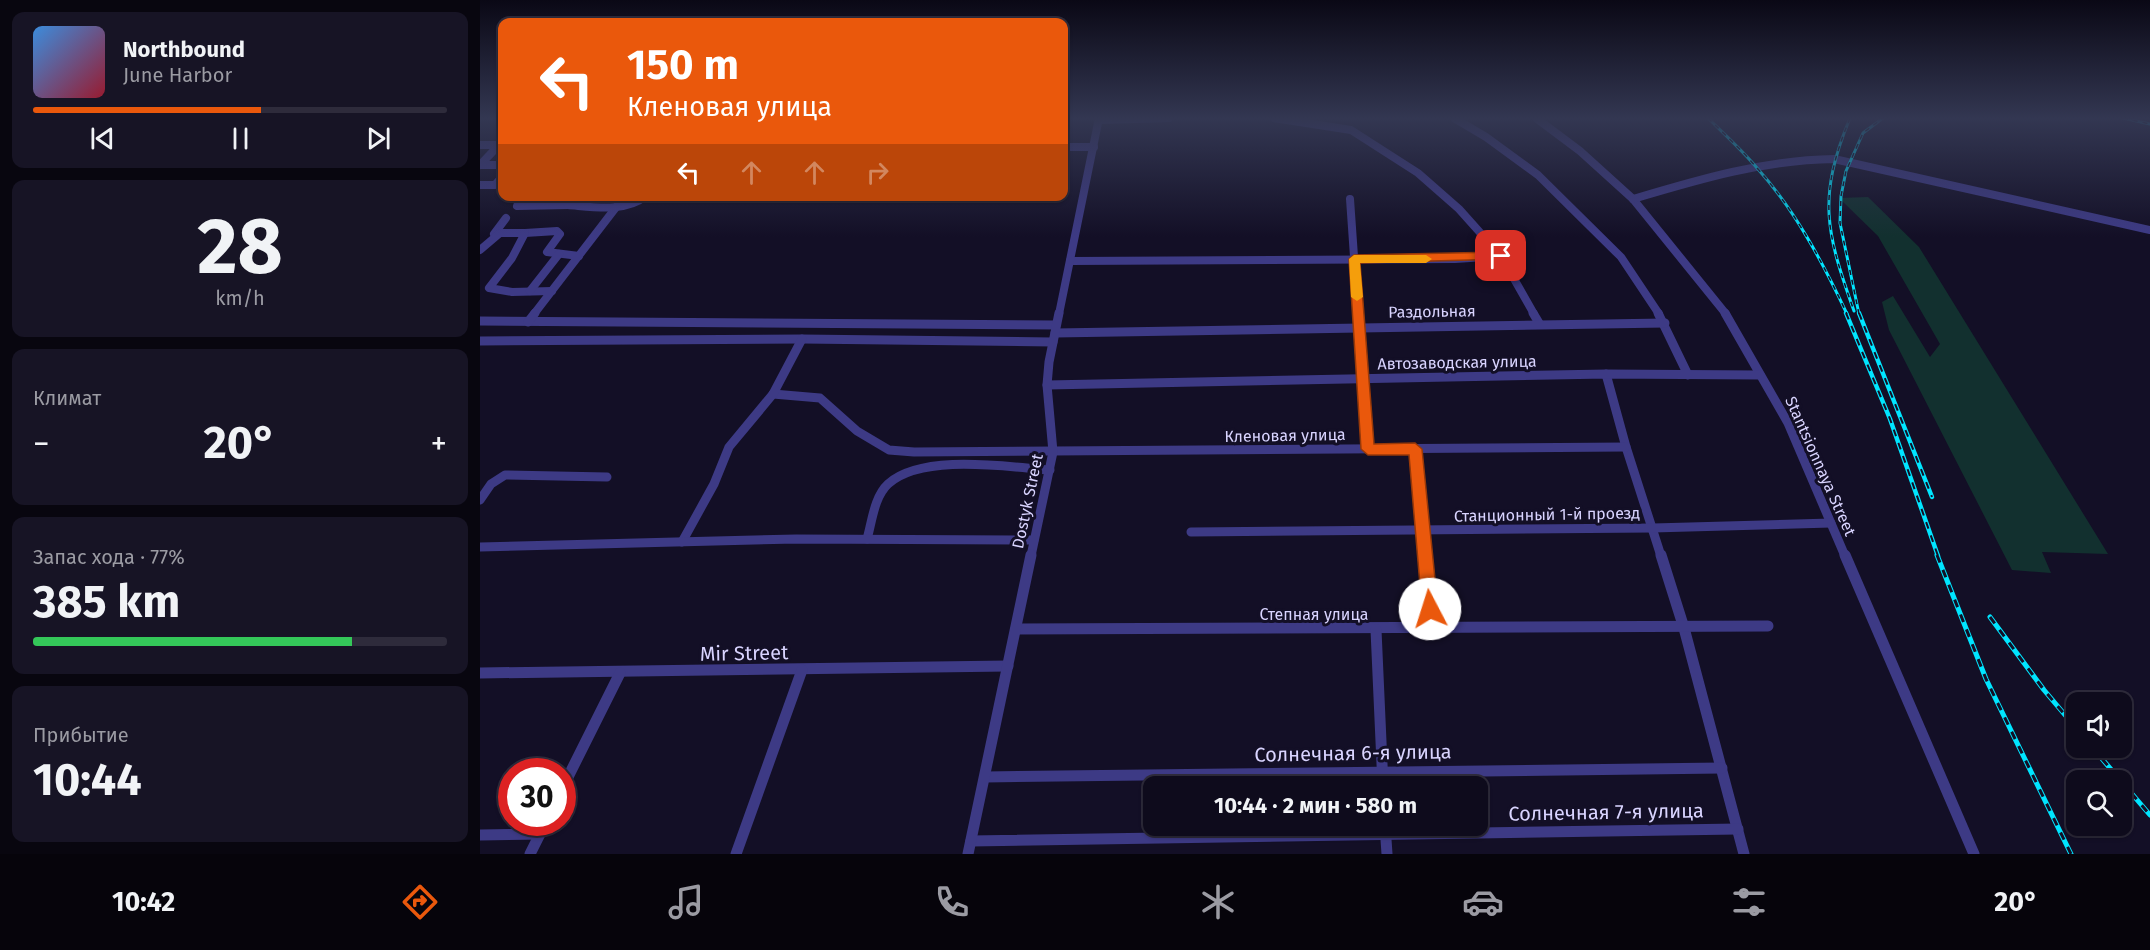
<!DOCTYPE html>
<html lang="ru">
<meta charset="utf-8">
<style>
:root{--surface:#0e0b1c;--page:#171425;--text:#f1f3f6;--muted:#9b9ba3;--line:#2e2b3b;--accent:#ea580c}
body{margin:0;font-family:"Fira Sans",sans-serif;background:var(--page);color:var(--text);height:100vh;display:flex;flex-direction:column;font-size:22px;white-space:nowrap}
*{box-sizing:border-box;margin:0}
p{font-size:20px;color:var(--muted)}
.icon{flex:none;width:33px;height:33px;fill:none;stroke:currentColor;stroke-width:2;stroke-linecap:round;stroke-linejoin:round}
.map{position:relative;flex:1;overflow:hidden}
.sheet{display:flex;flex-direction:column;gap:12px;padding:12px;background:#08060f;width:480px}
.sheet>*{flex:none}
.guide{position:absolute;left:18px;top:18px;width:570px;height:183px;border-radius:12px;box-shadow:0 2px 4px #0004,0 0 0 2px var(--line);background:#ea580c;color:#fff;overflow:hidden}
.tools{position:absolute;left:1586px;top:692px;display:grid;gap:12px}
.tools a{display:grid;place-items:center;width:66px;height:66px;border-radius:12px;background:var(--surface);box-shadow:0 2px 4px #0004,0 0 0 2px var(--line);font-size:30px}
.speed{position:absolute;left:18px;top:758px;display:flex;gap:12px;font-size:30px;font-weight:700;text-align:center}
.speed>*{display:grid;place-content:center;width:78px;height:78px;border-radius:50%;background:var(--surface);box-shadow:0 2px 4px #0004,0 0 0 2px var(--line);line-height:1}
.speed .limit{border:9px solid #d22;background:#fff;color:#111}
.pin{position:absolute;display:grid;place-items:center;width:51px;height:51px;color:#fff;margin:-26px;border-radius:12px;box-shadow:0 3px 9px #0006}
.me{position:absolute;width:66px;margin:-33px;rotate:355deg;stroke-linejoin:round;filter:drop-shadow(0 0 4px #0008)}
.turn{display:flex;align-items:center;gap:21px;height:126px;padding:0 30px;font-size:27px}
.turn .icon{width:78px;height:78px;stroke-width:2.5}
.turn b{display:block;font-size:42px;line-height:51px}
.lanes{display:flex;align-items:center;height:57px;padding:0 30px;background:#0003;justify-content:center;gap:30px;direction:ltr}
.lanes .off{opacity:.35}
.big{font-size:45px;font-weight:700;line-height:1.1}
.sheet .widget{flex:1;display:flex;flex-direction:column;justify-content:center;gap:9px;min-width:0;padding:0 21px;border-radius:12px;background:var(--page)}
.sheet .dial{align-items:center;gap:0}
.dial b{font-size:78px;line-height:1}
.song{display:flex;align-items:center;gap:18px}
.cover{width:72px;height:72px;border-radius:9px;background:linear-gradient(135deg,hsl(210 70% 55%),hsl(350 70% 35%))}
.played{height:6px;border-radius:3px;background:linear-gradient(90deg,var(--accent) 55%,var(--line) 55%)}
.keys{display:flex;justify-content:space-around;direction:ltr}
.heat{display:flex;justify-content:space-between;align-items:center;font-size:33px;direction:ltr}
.charge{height:9px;border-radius:4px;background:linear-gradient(90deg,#34c759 77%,var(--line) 0)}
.trip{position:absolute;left:663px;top:776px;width:345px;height:60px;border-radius:12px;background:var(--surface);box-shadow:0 2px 4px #0004,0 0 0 2px var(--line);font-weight:700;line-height:60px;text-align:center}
.menu{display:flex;height:96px;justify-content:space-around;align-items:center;background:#06040b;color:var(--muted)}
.menu .icon{width:42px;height:42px}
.menu .current{color:var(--accent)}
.menu b{font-size:27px;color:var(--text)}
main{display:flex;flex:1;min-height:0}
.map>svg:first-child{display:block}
</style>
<main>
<section class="sheet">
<div class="widget">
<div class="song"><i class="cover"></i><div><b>Northbound</b><p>June Harbor</p></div></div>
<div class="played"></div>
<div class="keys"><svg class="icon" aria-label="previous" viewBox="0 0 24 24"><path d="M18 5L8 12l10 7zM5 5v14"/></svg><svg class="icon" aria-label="pause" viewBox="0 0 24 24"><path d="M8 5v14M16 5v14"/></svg><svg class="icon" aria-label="next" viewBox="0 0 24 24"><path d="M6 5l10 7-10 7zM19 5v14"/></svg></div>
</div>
<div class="widget dial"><b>28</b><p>km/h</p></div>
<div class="widget"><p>Климат</p>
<div class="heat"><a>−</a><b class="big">20°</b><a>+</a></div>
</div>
<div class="widget"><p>Запас хода · 77%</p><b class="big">385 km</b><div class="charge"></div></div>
<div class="widget"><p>Прибытие</p><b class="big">10:44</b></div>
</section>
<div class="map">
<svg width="1670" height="854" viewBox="0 0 1670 854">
<rect width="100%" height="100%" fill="#130f26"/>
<!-- green -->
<path fill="#12302f" d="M 1388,197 L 1439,247 L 1628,554 L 1562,552 L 1571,573 L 1532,570 L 1409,330 L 1402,302 L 1413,296 L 1450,357 L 1460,344 L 1398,236 L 1359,198 Z"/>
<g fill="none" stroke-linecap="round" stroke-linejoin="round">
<!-- minor-far2 -->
<g stroke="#3d3a85" stroke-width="8">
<path d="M 794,118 L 871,130 L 938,173 L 979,209 L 1021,256 L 1054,314"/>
<path d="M 974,118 L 1006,137 L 1058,175 L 1141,257 L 1179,314"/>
<path d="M 1056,118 L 1100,151 L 1153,199 L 1246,314"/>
<path d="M 619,120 L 689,118"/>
<path d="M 0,145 L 22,145"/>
<path d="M 584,147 L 614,147"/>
<path d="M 0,165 L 19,145"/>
<path d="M 0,165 L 22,165"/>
<path d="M 0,185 L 15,185 L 22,177"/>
<path d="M 41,196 L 37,206 L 88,205"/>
<path d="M 96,196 L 88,205 C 113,207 145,213 166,196"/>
<path d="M 870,199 L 878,314"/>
<path d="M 1153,199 C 1220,179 1284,160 1354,159 L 1670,230"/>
<path d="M 45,233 L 77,231 L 80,234 L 67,252 L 99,256"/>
<path d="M 14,234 L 26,218"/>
<path d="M 0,250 L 20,233 L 45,233 L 32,258 L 9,288 L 32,292 L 72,291"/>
<path d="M 590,261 L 975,259 L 1021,256"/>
<path d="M 50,291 L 79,254"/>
<path d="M 54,314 L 137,206"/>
<path d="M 579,314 L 619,118"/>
</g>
<!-- minor-far1 -->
<g stroke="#3d3a85" stroke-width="9">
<path d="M 878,313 L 888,449"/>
<path d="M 1053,313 L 1059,323"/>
<path d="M 1178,313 L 1208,375"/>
<path d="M 1245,313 L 1308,423 L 1365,556"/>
<path d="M 0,321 L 576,325"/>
<path d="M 48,322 L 55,313"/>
<path d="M 575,333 L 1185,323"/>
<path d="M 0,341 L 322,339 L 573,342"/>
<path d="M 1126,374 L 1146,447 L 1181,556"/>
<path d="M 567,385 L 1126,374 L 1280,375"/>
<path d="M 293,394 L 340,398 L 377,431 L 409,450 L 434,452 L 1146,447"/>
<path d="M 935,449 L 945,556"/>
<path d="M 0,500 L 11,484 L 25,475 L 127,477"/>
<path d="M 711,532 L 1173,528 L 1351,523"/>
<path d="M 387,539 C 392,522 394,497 408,484 C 442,453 528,467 570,470"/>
<path d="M 202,542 L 234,484 L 249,447 L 293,394 L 322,339"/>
<path d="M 0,547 L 316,539 L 554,540"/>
<path d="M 551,556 L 573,452 L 567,385 L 569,362 L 579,313"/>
</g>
<!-- minor -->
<g stroke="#3d3a85" stroke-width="11">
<path d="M 945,555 L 952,629"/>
<path d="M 1181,555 L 1204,628 L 1264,854"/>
<path d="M 1365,555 L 1494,854"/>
<path d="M 536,629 L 1288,626"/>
<path d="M 896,630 L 903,786"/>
<path d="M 0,673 L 528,666"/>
<path d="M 505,777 L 1242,768"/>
<path d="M 82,789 L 140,673"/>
<path d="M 905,825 L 907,854"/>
<path d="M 0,835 L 60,834"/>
<path d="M 491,841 L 1258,829"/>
<path d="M 50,854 L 66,822"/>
<path d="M 256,854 L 322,670"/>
<path d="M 488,854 L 551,555"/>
</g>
<defs>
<g id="rail-far2">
<path d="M 1228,118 C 1244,134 1262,150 1277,168 C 1315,210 1343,263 1367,314"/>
<path d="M 1370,118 C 1337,198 1346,232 1374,311"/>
<path d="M 1643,118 L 1670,124"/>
<path d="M 1379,314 L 1360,223 L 1361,196 L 1366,171 L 1383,133 L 1403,118"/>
</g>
<g id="rail-far1">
<path d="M 1366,313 L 1410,419 L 1458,556"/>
<path d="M 1379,313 L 1452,497"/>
</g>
<g id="rail">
<path d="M 1457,555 L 1506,679 L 1591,854"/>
<path d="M 1510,617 L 1564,690 L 1596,728"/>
<path d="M 1612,747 L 1640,780"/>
<path d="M 1641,781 L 1670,815"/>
</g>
</defs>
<!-- rail-far2 casing -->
<use href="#rail-far2" stroke="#00e5ff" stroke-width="3"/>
<!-- rail-far1 casing -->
<use href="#rail-far1" stroke="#00e5ff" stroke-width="4.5"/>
<!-- rail casing -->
<use href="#rail" stroke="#00e5ff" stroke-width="5"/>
<!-- rail-far2 -->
<use href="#rail-far2" stroke="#130f26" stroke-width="1.5" stroke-dasharray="5" stroke-linecap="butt"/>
<!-- rail-far1 -->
<use href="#rail-far1" stroke="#130f26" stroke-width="2" stroke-dasharray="7" stroke-linecap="butt"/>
<!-- rail -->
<use href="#rail" stroke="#130f26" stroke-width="3" stroke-dasharray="8" stroke-linecap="butt"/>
</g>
<!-- sky -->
<linearGradient id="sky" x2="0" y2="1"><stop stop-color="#0a0815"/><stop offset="0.5" stop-color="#333752"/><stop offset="1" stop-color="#333752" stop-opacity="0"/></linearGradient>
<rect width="1670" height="237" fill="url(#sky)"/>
<!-- route -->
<path fill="#ea580c" stroke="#983908" stroke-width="1.5" d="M 1021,252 L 1027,256 L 1025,259 L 880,263 L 894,444 L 935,443 L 942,449 L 958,609 L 956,614 L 950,617 L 945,614 L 942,609 L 929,455 L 888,455 L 881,449 L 869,259 L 874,255 Z"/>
<!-- slow -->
<path fill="#f59e0b" d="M 874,255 L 946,255 L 952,259 L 946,263 L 880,263 L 883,297 L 877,301 L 871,297 L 869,259 Z"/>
<g text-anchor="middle" stroke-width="6" stroke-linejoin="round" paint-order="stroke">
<!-- street labels -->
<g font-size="16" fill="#d9d4ff" stroke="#130f26">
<text transform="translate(952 311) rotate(-1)" y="6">Раздольная</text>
<text transform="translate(977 362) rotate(-1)" y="6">Автозаводская улица</text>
<text transform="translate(805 435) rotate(-1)" y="6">Кленовая улица</text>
<text transform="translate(1341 466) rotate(66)" y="6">Stantsionnaya Street</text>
<text transform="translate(547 501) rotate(-78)" y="6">Dostyk Street</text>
<text transform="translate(1067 514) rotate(-1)" y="6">Станционный 1-й проезд</text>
<text x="834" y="620">Степная улица</text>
</g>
<!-- near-street labels -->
<g font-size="20" fill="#d9d4ff" stroke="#130f26">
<text transform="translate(264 653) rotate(-1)" y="7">Mir Street</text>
<text transform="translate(873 753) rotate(-1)" y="7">Солнечная 6-я улица</text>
<text transform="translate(1126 812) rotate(-1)" y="7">Солнечная 7-я улица</text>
</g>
</g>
</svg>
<div class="tools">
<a><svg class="icon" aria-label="sound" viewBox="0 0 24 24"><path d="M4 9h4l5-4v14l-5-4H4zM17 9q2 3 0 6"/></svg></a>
<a><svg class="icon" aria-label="search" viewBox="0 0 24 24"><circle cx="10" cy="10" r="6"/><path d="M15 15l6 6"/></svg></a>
</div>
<div class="speed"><div class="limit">30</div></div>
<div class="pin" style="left:1021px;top:256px;background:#d93025"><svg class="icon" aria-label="arrive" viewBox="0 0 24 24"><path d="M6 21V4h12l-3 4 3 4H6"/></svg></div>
<svg class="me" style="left:950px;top:609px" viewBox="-20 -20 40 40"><circle r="19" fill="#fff"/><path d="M0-13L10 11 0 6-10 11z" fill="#ea580c"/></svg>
<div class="trip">10:44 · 2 мин · 580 m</div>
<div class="guide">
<div class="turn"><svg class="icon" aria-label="left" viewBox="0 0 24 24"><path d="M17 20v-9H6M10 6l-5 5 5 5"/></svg><div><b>150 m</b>Кленовая улица</div></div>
<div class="lanes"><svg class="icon" aria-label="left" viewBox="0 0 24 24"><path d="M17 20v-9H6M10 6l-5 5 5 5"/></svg><svg class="icon off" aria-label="ahead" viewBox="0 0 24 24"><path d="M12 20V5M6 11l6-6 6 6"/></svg><svg class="icon off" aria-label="ahead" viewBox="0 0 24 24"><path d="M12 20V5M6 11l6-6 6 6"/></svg><svg class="icon off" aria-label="right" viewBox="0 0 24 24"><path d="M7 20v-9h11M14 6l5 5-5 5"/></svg></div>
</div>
</div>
</main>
<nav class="menu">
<b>10:42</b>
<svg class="icon current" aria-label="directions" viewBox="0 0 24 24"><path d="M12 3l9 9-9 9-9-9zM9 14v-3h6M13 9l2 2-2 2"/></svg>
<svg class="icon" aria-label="music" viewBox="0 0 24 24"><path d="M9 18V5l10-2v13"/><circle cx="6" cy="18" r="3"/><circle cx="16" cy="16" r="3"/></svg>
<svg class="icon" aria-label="phone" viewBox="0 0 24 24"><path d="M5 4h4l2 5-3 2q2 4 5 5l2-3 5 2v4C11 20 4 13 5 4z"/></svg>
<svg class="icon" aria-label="climate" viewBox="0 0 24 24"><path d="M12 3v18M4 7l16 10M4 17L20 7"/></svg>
<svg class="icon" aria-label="car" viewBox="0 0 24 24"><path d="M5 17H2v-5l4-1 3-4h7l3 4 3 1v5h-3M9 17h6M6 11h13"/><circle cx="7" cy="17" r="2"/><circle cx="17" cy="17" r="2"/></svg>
<svg class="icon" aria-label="filters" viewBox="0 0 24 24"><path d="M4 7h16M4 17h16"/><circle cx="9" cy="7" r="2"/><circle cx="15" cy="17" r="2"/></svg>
<b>20°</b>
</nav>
